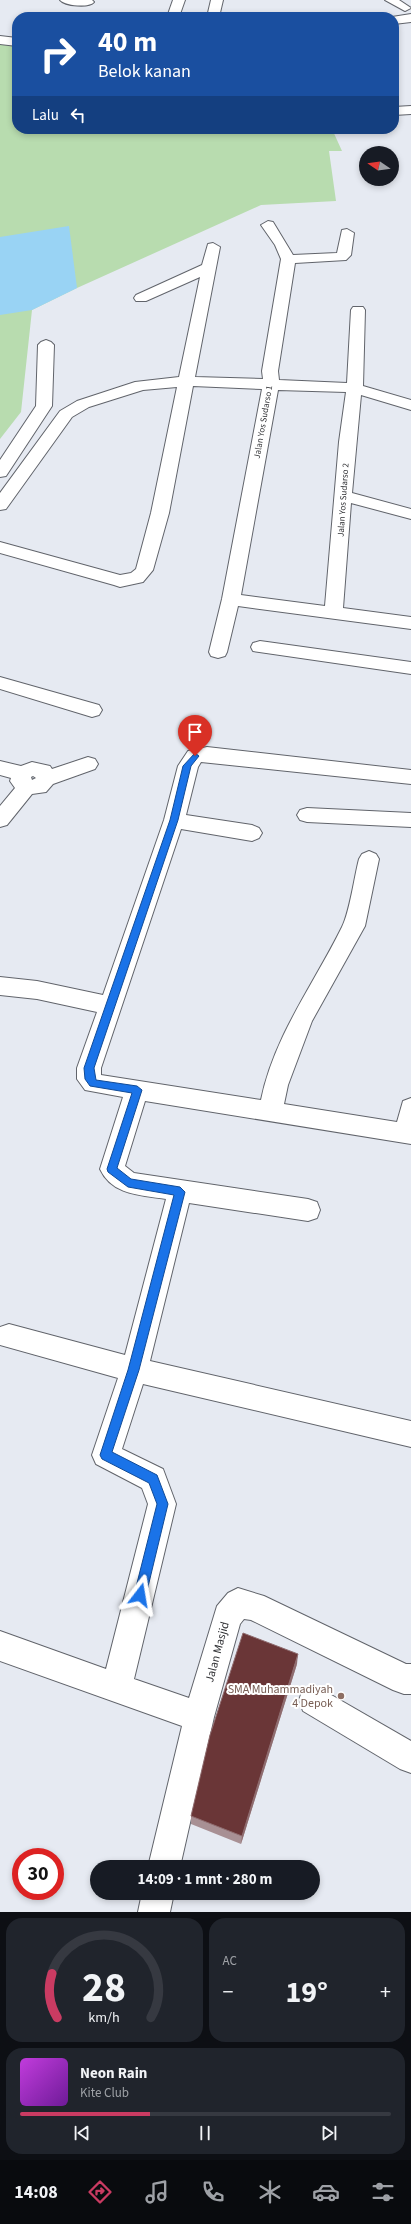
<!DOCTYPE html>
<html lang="id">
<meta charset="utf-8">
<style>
:root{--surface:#171b24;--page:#20242c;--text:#f1f3f6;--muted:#9ea1a6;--line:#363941;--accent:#ca3b62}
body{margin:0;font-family:"Source Sans 3",sans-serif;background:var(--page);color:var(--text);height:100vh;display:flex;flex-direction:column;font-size:15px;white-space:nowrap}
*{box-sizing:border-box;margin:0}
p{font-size:13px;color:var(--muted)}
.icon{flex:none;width:22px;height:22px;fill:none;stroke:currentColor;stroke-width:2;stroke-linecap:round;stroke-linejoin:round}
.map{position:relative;height:1912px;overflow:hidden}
.details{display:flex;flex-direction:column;gap:6px;padding:6px;background:#0d0f14;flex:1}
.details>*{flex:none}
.hud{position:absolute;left:12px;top:12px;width:387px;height:122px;border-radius:16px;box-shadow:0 2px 6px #0003;background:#1a4fa0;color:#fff;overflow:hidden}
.needle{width:26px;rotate:283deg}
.controls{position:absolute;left:359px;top:146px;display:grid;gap:8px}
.controls a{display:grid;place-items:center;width:40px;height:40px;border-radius:50%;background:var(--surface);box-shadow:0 2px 6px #0003;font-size:20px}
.speed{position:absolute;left:12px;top:1848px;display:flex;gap:8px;font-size:20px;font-weight:700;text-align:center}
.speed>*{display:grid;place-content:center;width:52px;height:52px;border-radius:50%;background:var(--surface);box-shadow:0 2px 6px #0003;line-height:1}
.speed .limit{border:6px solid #d22;background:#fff;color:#111}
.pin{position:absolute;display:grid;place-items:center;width:34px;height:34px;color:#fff;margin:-41px -17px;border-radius:50% 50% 50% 0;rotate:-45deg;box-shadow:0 0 4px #0007}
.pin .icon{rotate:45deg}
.me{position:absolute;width:44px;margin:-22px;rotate:14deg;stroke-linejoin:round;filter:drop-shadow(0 0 3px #0008)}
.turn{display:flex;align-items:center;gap:14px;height:84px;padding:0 20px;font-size:18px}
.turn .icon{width:52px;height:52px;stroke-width:2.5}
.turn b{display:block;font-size:28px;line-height:34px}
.then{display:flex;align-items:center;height:38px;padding:0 20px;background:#0003;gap:8px;font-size:15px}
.big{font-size:30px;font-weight:700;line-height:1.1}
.details .tile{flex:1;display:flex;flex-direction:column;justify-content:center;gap:6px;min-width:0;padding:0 14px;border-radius:16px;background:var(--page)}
.details .dial{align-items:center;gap:0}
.dial svg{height:104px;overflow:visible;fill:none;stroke:var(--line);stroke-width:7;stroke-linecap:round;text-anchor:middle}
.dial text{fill:var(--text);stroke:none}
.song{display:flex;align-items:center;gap:12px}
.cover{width:48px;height:48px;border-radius:6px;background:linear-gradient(135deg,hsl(290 70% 55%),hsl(280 70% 35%))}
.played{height:4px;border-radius:2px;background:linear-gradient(90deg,var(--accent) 35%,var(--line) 35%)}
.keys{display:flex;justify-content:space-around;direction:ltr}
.heat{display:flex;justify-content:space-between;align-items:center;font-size:22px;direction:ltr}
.details .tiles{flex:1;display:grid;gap:6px;grid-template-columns:1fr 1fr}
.tile:last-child{grid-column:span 2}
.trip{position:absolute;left:90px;top:1860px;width:230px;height:40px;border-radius:20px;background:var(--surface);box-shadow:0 2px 6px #0003;font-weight:700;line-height:40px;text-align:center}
.tab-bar{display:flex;height:64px;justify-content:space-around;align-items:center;background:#090b0e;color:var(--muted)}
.tab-bar .icon{width:28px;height:28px}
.tab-bar .current{color:var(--accent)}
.tab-bar b{font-size:18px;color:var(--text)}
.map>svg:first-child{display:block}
</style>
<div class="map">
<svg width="411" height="1912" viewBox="0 0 411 1912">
<rect width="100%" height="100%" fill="#e6eaf2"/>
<!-- green -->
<path fill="#b8dcaf" d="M 0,43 L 17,44 L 17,129 L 332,129 L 342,151 L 329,151 L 336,201 L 261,205 L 77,288 L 32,310 L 21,412 L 0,439 Z"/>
<!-- water -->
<path fill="#99d3f4" d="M 69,226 L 77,288 L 32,310 L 0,315 L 0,237 Z"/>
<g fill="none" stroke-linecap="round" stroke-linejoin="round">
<defs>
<g id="street">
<path d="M 60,0 L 92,0 L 94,2 C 89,8 65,6 60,0 Z"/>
<path d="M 173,0 L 185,0 L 179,17 L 167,17 Z"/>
<path d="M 211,0 L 223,0 L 219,17 L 207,17 Z"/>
<path d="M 385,0 L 399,0 L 411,8 L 405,11 Z"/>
<path d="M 411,14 L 411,22 L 394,24 L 394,17 L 392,17 Z"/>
<path d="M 0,36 L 17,38 L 17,46 L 0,44 Z"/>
<path d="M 411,106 L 411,114 L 394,115 L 394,107 Z"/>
<path d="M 268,221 L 273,222 L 293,255 L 337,253 L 342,230 L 347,229 L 354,233 L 351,255 L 346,260 L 295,263 L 278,371 L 279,380 L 347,383 L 351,310 L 353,307 L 363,307 L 365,310 L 363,386 L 411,400 L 411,410 L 361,395 L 352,493 L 411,509 L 411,519 L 351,503 L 343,608 L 411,617 L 411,629 L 238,606 L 227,652 L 225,656 L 218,658 L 211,656 L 209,652 L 222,599 L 262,389 L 193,386 L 169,513 L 153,570 L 143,582 L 120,587 L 114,585 L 0,553 L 0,542 L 120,575 L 131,573 L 136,569 L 151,513 L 177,387 L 143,390 L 89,407 L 72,417 L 6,509 L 0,510 L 0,493 L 60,411 L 77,401 L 135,382 L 179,377 L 200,277 L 146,301 L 136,301 L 134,298 L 136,295 L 202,265 L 208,244 L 213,243 L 220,247 L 195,377 L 263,379 L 262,371 L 281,259 L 275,245 L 261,225 ZM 278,390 L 346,392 L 339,442 L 325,606 L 241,595 Z"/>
<path d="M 46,340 L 51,342 L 54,345 L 52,406 L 6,476 L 0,477 L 0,460 L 36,406 L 38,345 L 41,342 Z"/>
<path d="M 260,641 L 411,662 L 411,674 L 253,651 L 251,647 L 253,643 Z"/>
<path d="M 0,677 L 99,705 L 102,710 L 99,715 L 92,717 L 0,689 Z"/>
<path d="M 207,747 L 411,770 L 411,784 L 201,762 L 198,767 L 186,815 L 252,825 L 259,828 L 262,833 L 259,838 L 252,841 L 181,829 L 101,1068 L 101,1075 L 261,1100 C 274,1036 314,984 342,927 C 350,911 354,878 359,859 L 362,854 L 369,851 L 376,854 L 379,859 L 365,926 L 312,1021 L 288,1085 L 284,1104 L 397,1122 L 403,1101 L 411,1098 L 411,1144 L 145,1101 L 125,1166 L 134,1173 L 308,1199 L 317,1202 L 320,1210 L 317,1218 L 308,1221 L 189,1203 L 150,1361 L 411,1421 L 411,1447 L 143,1384 L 122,1449 L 163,1469 L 176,1504 L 134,1679 L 189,1698 L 217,1606 L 228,1593 L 238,1588 L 264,1596 L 406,1664 L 411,1664 L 411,1694 L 404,1694 L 393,1690 L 251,1620 L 244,1619 L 240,1624 L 214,1717 L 180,1867 L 148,1867 L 182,1726 L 0,1661 L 0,1631 L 106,1669 L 148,1504 L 142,1488 L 96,1464 L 92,1455 L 118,1378 L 0,1345 L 0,1327 L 9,1324 L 125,1355 L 166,1199 C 140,1195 112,1195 100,1169 L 123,1097 L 85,1090 L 77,1079 L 77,1068 L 97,1012 L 37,999 L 0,995 L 0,977 L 37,981 L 103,995 L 164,820 L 178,766 L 188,751 Z"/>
<path d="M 88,757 L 95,759 L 98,764 L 95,769 L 53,784 L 46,792 L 32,794 L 7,825 L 0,827 L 0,806 L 15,788 L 10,781 L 11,778 L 0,775 L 0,761 L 21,766 L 32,762 L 50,766 L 52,769 ZM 33,776 L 36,778 L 32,780 L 31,777 Z"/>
<path d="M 307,808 L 411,813 L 411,827 L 307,822 L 300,820 L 297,815 L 300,810 Z"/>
<path d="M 314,1685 L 411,1741 L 411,1773 L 400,1769 L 303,1711 L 299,1700 L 303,1689 Z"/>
<path d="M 142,1893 L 174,1893 L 170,1912 L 138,1912 Z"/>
</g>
</defs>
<!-- street casing -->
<use href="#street" stroke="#61646b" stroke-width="2"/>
<!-- street -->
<use href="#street" fill="#fff" fill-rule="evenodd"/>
</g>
<!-- wall -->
<path fill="#a89094" d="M 297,1664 L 241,1844 L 191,1824 L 191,1816 Z"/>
<!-- shaded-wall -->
<path fill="#8f6c6f" d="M 298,1654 L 297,1664 L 241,1844 L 242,1836 Z"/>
<!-- building -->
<path fill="#6a3637" stroke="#8f6c6f" d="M 243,1633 L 298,1654 L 242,1836 L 191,1816 L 210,1735 Z"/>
<!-- route -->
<path fill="#1a73e8" stroke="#114b97" d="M 195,753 L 199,756 L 191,766 L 178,820 L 94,1068 L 96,1080 L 137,1086 L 142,1090 L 117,1168 L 131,1179 L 180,1187 L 185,1192 L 139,1370 L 112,1452 L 157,1475 L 168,1504 L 146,1595 L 144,1599 L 140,1601 L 136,1599 L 134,1595 L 157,1504 L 149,1483 L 102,1459 L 100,1455 L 128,1370 L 174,1195 L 128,1187 L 108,1172 L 107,1169 L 132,1093 L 90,1086 L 85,1079 L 84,1068 L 170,820 L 183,766 Z"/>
<!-- markers -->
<circle fill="#8d6e63" stroke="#fff" stroke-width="1.5" cx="341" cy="1696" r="4"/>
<g text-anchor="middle" stroke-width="4" stroke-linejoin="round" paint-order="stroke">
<!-- far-street labels -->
<g font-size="9" fill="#313235" stroke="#fff">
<text transform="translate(263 422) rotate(-80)" y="3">Jalan Yos Sudarso 1</text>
<text transform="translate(343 500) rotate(-86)" y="3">Jalan Yos Sudarso 2</text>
</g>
<!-- near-street labels -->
<g font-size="12" fill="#313235" stroke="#fff">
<text transform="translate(217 1652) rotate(-75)" y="4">Jalan Masjid</text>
</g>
<!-- near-education labels -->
<g font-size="12" fill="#785e54" stroke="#fff" text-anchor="end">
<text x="333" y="1693">SMA Muhammadiyah<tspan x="333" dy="14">4 Depok</tspan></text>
</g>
</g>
</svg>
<div class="controls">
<a><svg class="needle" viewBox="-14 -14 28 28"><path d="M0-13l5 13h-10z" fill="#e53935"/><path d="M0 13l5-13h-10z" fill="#9ea1a6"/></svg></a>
</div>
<div class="speed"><div class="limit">30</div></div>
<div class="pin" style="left:195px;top:756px;background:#d93025"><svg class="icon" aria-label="arrive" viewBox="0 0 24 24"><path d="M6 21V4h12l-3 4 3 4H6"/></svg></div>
<svg class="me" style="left:140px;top:1595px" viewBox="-20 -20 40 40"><path d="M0-17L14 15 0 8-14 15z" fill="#1a73e8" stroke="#fff" stroke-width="4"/></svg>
<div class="trip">14:09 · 1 mnt · 280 m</div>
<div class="hud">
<div class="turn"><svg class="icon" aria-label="right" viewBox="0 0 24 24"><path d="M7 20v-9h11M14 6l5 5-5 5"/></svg><div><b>40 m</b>Belok kanan</div></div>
<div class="then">Lalu<svg class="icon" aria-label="left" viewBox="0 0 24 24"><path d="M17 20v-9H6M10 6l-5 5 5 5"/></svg></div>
</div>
</div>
<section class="details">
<div class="tiles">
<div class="tile dial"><svg viewBox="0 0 100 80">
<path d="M14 69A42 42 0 1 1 86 69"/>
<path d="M14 69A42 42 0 0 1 10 35" stroke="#ca3b62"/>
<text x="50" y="56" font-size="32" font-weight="700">28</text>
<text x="50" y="72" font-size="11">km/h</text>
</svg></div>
<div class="tile"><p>AC</p>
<div class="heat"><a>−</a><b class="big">19°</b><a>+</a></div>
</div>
<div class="tile">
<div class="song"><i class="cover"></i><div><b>Neon Rain</b><p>Kite Club</p></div></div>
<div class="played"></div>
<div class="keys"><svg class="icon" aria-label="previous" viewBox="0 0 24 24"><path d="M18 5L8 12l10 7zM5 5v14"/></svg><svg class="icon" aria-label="pause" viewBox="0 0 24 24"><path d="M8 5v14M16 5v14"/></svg><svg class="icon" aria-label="next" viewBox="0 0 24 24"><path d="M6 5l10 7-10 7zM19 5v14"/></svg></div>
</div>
</div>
</section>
<nav class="tab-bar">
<b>14:08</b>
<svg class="icon current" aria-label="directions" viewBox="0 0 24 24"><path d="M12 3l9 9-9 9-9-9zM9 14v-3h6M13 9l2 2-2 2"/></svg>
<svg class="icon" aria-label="music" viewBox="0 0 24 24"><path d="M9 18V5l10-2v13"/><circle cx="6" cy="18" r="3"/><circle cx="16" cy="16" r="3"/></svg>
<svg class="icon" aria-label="phone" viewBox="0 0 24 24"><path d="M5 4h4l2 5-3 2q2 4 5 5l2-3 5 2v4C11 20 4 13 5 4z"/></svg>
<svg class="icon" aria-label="climate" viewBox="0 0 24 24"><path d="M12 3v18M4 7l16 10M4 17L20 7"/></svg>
<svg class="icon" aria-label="car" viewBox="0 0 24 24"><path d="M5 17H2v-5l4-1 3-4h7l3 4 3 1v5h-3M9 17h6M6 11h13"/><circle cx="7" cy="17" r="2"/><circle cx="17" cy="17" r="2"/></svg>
<svg class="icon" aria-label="filters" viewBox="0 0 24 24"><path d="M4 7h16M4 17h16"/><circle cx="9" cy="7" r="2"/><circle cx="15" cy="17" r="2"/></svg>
</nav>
